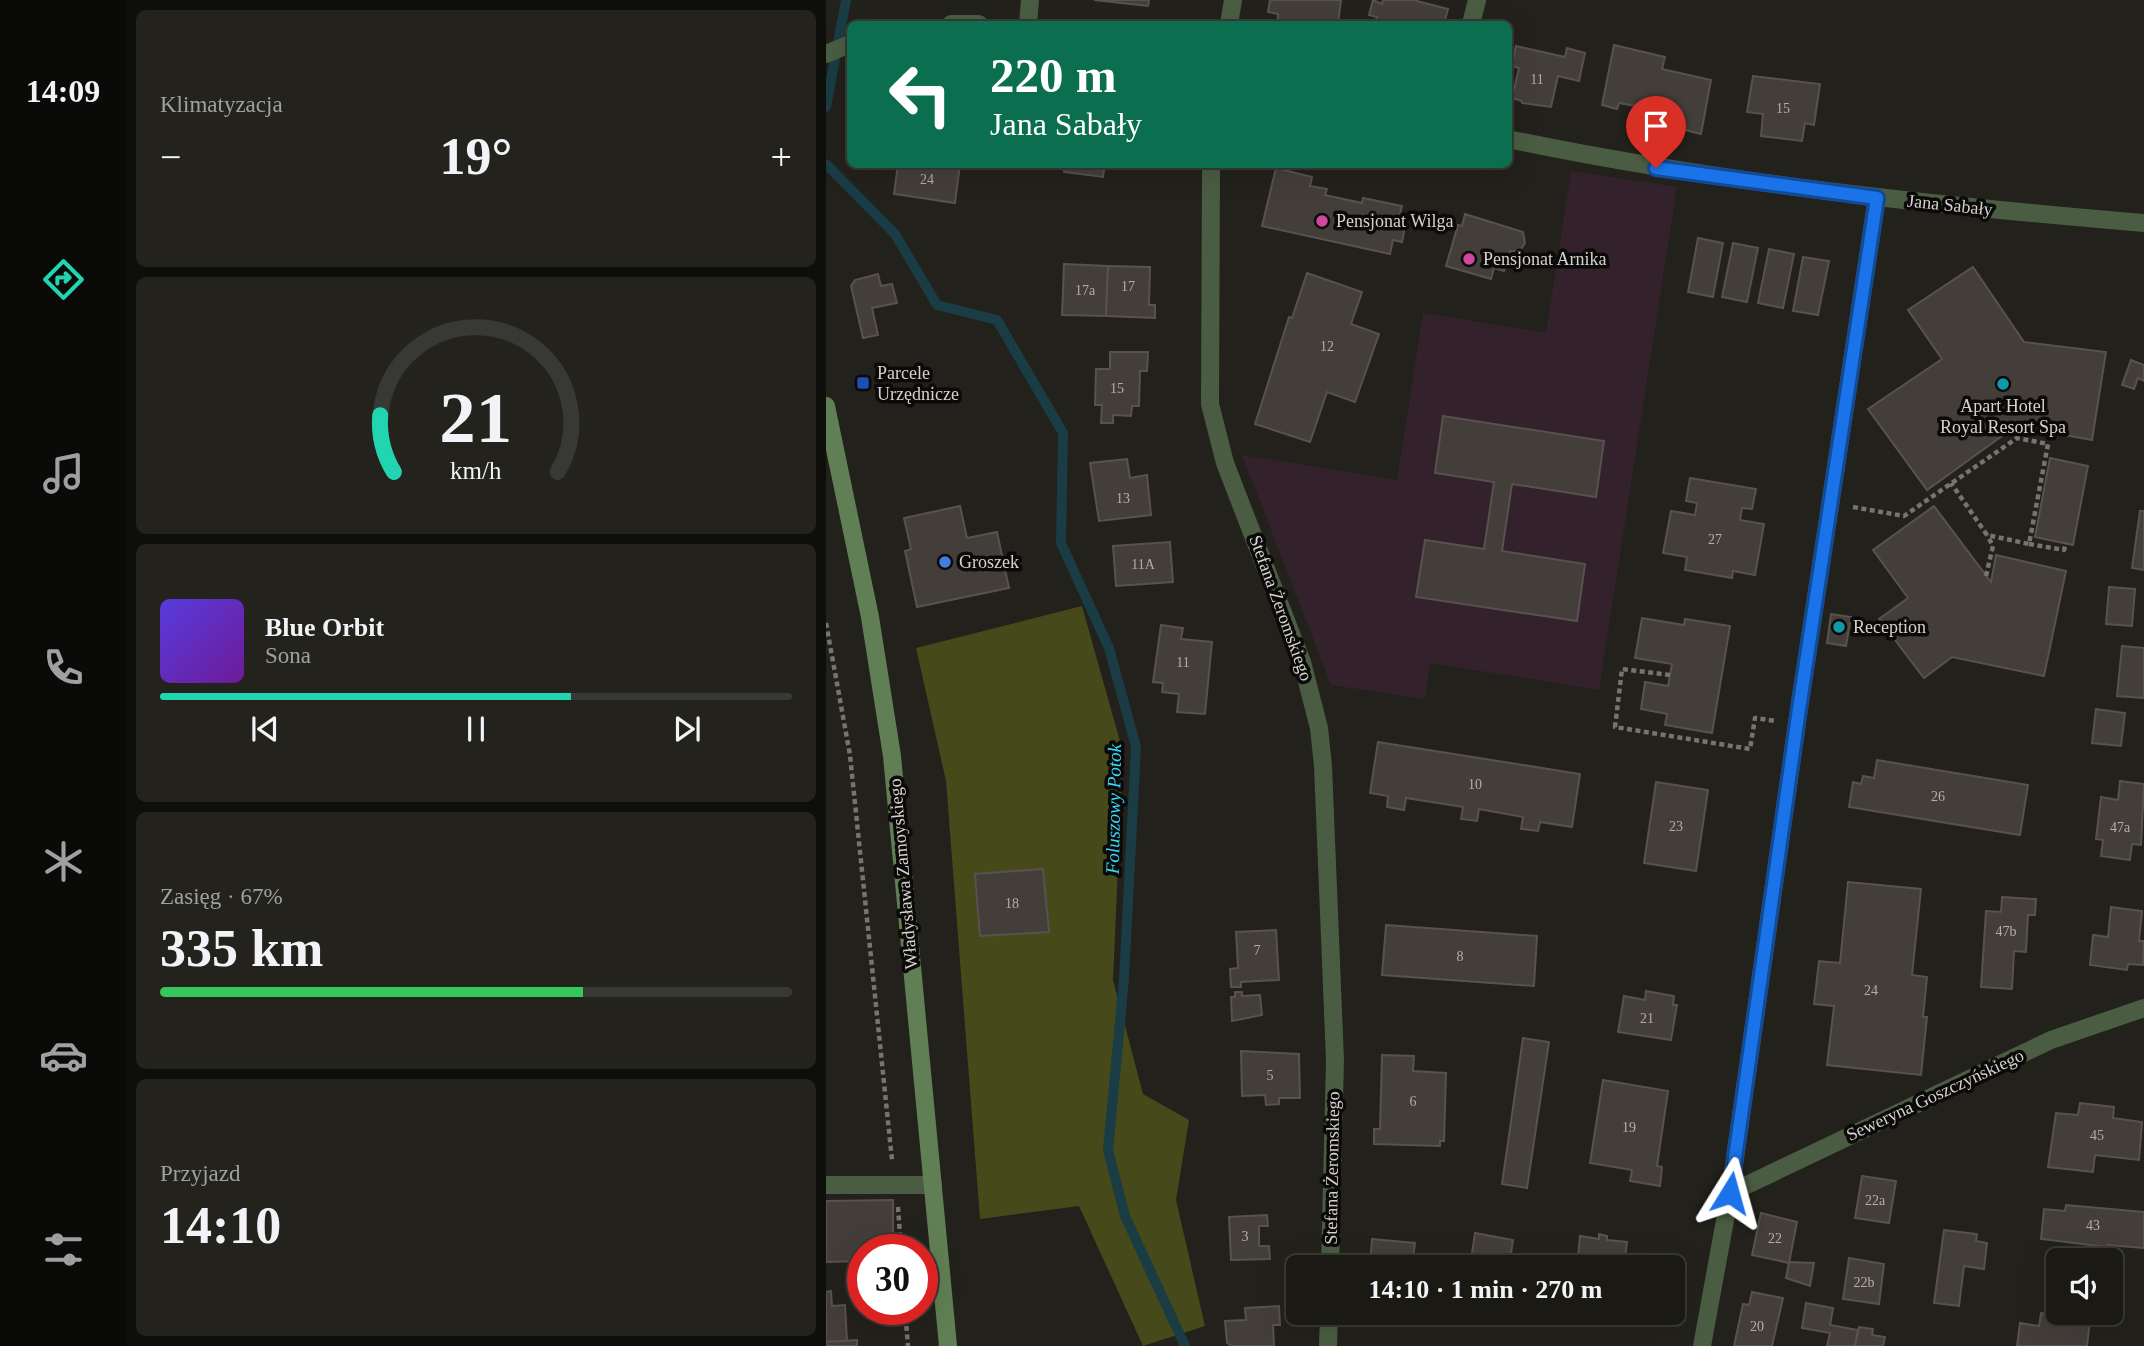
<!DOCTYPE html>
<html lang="pl">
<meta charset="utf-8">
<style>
:root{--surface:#1a1914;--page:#23221d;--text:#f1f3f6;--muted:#9fa0a0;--line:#383834;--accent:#20d5b0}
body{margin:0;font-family:"Times New Roman",serif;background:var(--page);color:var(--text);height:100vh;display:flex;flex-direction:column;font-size:26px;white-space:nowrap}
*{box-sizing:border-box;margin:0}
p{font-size:23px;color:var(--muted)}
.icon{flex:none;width:38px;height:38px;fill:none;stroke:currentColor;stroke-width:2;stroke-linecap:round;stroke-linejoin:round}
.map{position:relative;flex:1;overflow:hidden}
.details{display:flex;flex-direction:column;gap:10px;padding:10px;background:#0e0e0b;width:700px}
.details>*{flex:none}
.top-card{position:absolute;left:21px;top:21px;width:665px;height:147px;border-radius:10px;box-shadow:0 7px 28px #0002,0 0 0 2px var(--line);background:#0b6e4f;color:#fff;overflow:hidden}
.buttons{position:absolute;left:1220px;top:1248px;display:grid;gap:14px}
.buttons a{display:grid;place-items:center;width:77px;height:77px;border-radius:10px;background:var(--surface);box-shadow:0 7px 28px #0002,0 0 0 2px var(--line);font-size:35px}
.speed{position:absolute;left:21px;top:1234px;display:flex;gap:14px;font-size:35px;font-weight:700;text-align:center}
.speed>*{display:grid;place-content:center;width:91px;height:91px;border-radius:50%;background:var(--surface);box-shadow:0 7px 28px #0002,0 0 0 2px var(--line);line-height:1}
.speed .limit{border:10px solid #d22;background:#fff;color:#111}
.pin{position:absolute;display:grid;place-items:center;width:60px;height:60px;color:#fff;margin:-72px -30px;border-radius:50% 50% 50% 0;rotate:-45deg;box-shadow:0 0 7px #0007}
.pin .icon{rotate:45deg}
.me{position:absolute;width:77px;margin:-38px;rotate:8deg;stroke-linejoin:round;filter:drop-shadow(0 0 5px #0008)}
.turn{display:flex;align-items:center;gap:24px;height:147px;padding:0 28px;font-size:32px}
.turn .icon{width:91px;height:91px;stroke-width:2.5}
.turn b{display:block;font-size:49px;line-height:60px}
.big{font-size:52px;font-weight:700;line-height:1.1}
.details .tile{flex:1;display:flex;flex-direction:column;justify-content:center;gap:10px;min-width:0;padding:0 24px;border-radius:10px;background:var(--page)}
.details .dial{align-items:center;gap:0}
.dial svg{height:182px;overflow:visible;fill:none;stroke:var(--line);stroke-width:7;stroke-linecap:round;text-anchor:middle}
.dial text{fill:var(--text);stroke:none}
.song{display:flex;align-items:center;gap:21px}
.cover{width:84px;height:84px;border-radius:10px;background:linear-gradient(135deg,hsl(250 70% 55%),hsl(280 70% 35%))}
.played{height:7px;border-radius:4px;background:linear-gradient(90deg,var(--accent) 65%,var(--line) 65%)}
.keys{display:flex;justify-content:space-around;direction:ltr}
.heat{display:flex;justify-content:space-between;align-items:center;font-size:38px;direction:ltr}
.charge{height:10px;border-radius:5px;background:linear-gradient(90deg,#34c759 67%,var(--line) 0)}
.trip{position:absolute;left:460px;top:1255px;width:399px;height:70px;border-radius:10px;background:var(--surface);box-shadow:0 7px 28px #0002,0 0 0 2px var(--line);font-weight:700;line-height:70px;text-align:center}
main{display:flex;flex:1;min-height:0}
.menu{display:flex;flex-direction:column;width:126px;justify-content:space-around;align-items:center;background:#0a0a08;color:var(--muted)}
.menu .icon{width:49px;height:49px}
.menu .active{color:var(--accent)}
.menu b{font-size:32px;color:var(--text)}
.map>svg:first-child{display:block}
</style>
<main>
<nav class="menu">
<b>14:09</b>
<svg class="icon active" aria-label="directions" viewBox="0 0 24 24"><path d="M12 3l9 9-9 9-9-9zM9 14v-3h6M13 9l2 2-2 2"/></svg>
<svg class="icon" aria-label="music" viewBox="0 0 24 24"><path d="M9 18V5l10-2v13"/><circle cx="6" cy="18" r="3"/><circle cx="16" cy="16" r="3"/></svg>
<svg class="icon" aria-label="phone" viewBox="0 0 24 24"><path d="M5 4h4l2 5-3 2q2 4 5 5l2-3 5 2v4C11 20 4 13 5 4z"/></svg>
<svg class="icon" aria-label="climate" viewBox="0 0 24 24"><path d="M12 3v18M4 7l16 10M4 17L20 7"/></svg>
<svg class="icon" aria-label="car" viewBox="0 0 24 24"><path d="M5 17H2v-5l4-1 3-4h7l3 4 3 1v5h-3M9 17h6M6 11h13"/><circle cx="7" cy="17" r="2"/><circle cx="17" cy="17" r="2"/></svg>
<svg class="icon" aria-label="filters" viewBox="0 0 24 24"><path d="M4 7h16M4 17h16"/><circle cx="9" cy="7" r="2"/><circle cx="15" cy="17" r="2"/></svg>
</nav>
<section class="details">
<div class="tile"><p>Klimatyzacja</p>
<div class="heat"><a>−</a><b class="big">19°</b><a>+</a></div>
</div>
<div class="tile dial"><svg viewBox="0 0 100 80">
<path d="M14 69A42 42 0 1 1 86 69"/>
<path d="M14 69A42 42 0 0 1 8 44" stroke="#20d5b0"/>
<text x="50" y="56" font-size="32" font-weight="700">21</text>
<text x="50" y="72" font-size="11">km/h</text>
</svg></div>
<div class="tile">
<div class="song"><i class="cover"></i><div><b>Blue Orbit</b><p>Sona</p></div></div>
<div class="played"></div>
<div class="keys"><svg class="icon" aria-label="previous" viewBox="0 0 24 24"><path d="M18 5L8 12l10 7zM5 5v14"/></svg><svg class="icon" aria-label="pause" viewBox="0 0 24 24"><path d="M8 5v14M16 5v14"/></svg><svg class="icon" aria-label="next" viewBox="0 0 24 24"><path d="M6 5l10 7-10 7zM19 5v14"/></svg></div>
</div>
<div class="tile"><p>Zasięg · 67%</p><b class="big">335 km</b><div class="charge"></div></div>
<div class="tile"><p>Przyjazd</p><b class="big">14:10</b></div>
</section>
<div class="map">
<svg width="1318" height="1346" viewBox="0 0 1318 1346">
<rect width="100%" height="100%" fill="#22211b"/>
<!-- education -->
<path fill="#33222c" d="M 745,171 L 851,187 L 773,690 L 604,663 L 599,699 L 505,685 L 416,455 L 571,480 L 597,313 L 720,333 Z"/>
<!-- green -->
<path fill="#464919" d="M 256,606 L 297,752 L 287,980 L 317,1094 L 363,1120 L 350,1200 L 379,1326 L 317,1346 L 253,1206 L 154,1219 L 120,781 L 90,648 Z"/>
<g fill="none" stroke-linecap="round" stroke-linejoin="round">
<!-- stream -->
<g stroke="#1a3c45" stroke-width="10">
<path d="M 0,107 L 20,0"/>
<path d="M 0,164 L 69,234 L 111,305 L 171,320 L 237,433 L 235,543 L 283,648 L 310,747 L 298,979 L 282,1150 L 299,1216 L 359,1346"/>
</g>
</g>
<!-- building -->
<g fill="#443e3b" stroke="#58524f" stroke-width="2">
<path d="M 268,0 L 323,0 L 322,6 Z"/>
<path d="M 444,0 L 515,0 L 512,24 L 451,24 L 452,14 L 442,12 Z"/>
<path d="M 547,0 L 556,4 L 557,0 L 587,0 L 622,9 L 618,24 L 549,24 L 551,17 L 543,15 Z"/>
<path d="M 788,45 L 839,57 L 836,69 L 885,80 L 875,134 L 855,129 L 854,134 L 838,131 L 842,112 L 793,103 L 791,109 L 776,105 Z"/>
<path d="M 690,46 L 739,57 L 741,48 L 759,53 L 753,81 L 732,76 L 725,107 L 696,103 L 696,101 L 686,98 L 693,68 L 686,66 Z"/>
<path d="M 927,76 L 994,84 L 988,125 L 979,123 L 976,141 L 935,136 L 937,114 L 921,112 Z"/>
<path d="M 72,164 L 134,164 L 129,203 L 68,194 Z"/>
<path d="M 239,164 L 279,164 L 277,177 L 238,172 Z"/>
<path d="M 450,168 L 486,177 L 484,186 L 501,189 L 499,195 L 536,203 L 537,198 L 576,206 L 571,225 L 579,227 L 576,242 L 567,240 L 564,254 L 436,226 Z"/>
<path d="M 639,214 L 697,232 L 699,243 L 694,251 L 684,251 L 678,271 L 668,268 L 665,279 L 620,266 L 632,225 L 636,226 Z"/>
<path d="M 872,238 L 897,243 L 887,297 L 862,292 Z"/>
<path d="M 907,243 L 932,248 L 921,302 L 896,297 Z"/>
<path d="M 943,249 L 968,254 L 957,308 L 932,303 Z"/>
<path d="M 977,257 L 1003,261 L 992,315 L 967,311 Z"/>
<path d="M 238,264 L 282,266 L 280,316 L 236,315 Z"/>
<path d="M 282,266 L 324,267 L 323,305 L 329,305 L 329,318 L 280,316 Z"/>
<path d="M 1147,267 L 1198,342 L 1280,352 L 1266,440 L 1190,426 L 1101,490 L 1042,409 L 1116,359 L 1082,310 Z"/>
<path d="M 481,273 L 536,292 L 525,324 L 553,334 L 529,402 L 501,392 L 484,442 L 429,424 L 463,317 L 466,318 Z"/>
<path d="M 52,274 L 55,286 L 66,284 L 71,303 L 46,308 L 52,335 L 37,338 L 25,286 L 29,280 Z"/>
<path d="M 284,352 L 322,352 L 321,371 L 314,371 L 313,406 L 306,406 L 305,416 L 287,415 L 287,423 L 275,423 L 276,405 L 269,405 L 270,369 L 284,369 Z"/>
<path d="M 1305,360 L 1318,365 L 1318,381 L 1312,378 L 1308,389 L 1296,385 Z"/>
<path d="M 617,416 L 778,441 L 770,497 L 686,484 L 676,551 L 759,564 L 751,621 L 590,597 L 599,540 L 658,549 L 668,482 L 609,473 Z"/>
<path d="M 1224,458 L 1262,466 L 1247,545 L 1209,537 Z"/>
<path d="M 301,459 L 304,478 L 321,475 L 325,515 L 273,521 L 264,463 Z"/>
<path d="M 864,478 L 930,489 L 926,509 L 916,508 L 914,520 L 938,524 L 929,575 L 907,571 L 906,578 L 859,570 L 861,557 L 837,553 L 845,511 L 869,515 L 871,503 L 860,501 Z"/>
<path d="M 134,506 L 141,538 L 171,532 L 183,588 L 91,607 L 79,551 L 85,549 L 78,518 Z"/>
<path d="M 1108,506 L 1165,582 L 1170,555 L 1240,571 L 1218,676 L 1126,657 L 1098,678 L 1053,619 L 1082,598 L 1047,550 Z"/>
<path d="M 1314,511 L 1318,511 L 1318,570 L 1306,568 Z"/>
<path d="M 344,542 L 347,582 L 290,586 L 287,546 Z"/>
<path d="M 1283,587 L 1309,589 L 1306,626 L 1280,624 Z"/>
<path d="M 1005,614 L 1025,617 L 1020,646 L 1001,643 Z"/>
<path d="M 816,618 L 858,625 L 859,619 L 904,626 L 886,733 L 839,725 L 841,714 L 815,709 L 819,682 L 842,686 L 846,664 L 809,658 Z"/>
<path d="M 335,625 L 357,628 L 355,639 L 386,642 L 379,714 L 351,712 L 353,694 L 336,692 L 337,683 L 327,682 Z"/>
<path d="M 1296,646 L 1318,648 L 1318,698 L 1291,696 Z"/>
<path d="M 1270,709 L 1299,713 L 1295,746 L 1266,743 Z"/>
<path d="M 552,742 L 754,774 L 746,827 L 714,822 L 712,831 L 695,829 L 697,817 L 653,809 L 651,821 L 635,819 L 637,807 L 580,798 L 578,810 L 561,807 L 562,796 L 544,793 Z"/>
<path d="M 1051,760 L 1202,785 L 1194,835 L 1023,807 L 1027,782 L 1035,784 L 1037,776 L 1048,778 Z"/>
<path d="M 1294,781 L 1318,784 L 1315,845 L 1306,844 L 1304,860 L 1275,856 L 1277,840 L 1270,839 L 1275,797 L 1292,800 Z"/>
<path d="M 830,782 L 882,790 L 870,871 L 818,863 Z"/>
<path d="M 217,869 L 223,932 L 154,936 L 149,874 Z"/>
<path d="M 1022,882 L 1095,889 L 1086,975 L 1101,977 L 1097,1017 L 1101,1017 L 1095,1075 L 1001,1065 L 1008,1006 L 988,1004 L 993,961 L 1014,963 Z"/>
<path d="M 1176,897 L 1210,899 L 1209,915 L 1202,915 L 1200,952 L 1188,951 L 1186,989 L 1155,987 L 1160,911 L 1175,912 Z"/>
<path d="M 1285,907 L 1316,911 L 1313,941 L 1318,941 L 1317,965 L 1302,964 L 1301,970 L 1264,965 L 1267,935 L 1282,937 Z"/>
<path d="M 560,925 L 711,936 L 708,986 L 556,975 Z"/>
<path d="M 450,930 L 453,980 L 415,982 L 415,987 L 405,987 L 404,969 L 412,968 L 410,932 Z"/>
<path d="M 820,991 L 848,996 L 847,1005 L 851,1005 L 845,1040 L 792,1032 L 798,996 L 819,1000 Z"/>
<path d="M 409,992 L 416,992 L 416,996 L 434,995 L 436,1015 L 406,1021 L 405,997 L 409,997 Z"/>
<path d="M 697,1038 L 723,1042 L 701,1188 L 676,1184 Z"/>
<path d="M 415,1051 L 473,1054 L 474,1098 L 453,1098 L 453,1104 L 440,1105 L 439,1095 L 416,1096 Z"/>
<path d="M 556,1055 L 588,1056 L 587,1071 L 620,1073 L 618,1141 L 614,1141 L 614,1146 L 548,1144 L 548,1129 L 554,1129 Z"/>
<path d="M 777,1080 L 842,1091 L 831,1166 L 836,1167 L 834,1186 L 804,1181 L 806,1170 L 764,1163 Z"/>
<path d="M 1254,1103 L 1288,1107 L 1287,1118 L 1316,1122 L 1313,1160 L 1269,1155 L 1267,1172 L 1222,1167 L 1230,1113 L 1252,1115 Z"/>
<path d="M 1036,1176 L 1070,1181 L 1063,1223 L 1029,1218 Z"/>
<path d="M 67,1200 L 67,1250 L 37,1250 L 37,1261 L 0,1262 L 0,1201 Z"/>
<path d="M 1240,1205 L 1318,1212 L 1318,1248 L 1281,1245 L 1281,1247 L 1215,1239 L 1218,1209 L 1239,1211 Z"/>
<path d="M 935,1213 L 971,1222 L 963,1263 L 926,1255 Z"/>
<path d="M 441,1215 L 442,1226 L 433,1226 L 433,1246 L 443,1246 L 444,1259 L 405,1260 L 403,1217 Z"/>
<path d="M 1118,1230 L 1151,1234 L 1150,1241 L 1161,1243 L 1158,1269 L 1138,1266 L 1133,1306 L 1108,1303 Z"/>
<path d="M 649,1233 L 687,1240 L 683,1267 L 644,1267 Z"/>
<path d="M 773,1234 L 781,1236 L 781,1240 L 801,1242 L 798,1267 L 745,1267 L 746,1257 L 752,1257 L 754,1236 L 773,1239 Z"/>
<path d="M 546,1239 L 589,1243 L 586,1267 L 544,1267 Z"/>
<path d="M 1023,1258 L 1058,1264 L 1053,1304 L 1017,1299 Z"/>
<path d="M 963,1262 L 988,1263 L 984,1286 L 960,1278 Z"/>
<path d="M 5,1291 L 6,1306 L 19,1305 L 21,1341 L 0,1342 L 0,1292 Z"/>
<path d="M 926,1292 L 957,1298 L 946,1346 L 908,1346 L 917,1304 L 923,1305 Z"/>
<path d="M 980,1303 L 1007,1308 L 1004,1325 L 1032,1330 L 1029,1346 L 1001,1346 L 1004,1333 L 976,1328 Z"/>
<path d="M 453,1306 L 454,1325 L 447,1325 L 448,1346 L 406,1346 L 401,1343 L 399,1321 L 420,1320 L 419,1308 Z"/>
<path d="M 1238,1312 L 1265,1312 L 1261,1346 L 1191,1346 L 1194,1323 L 1213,1326 L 1215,1313 L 1238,1316 Z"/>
<path d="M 1033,1327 L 1047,1329 L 1046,1335 L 1059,1337 L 1057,1346 L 1029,1346 Z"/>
<path d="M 31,1340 L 31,1346 L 0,1346 L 0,1342 Z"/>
</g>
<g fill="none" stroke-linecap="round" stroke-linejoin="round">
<!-- path -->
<g stroke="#757470" stroke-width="4.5" stroke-dasharray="5 3.5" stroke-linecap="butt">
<path d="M 1186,429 L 1191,438"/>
<path d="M 1027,507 L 1078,516 L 1191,438 L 1222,444 L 1203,544 L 1161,535 L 1125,483"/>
<path d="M 1203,544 L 1238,550 L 1240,543"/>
<path d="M 1160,576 L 1167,546 L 1161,535"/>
<path d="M 0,623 L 24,755 L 66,1160"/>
<path d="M 844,675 L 796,669 L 789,727 L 924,749 L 929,718 L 949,721"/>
<path d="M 72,1207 L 75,1250"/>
<path d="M 79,1309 L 82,1346"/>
</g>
<!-- lane -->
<path stroke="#4a5d42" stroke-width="18" d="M 645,24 L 651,0"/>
<!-- street -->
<g stroke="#4a5d42" stroke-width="18">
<path d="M 125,24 L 153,24"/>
<path d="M 202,24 L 204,0"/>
<path d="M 403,24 L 407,0"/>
<path d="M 0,54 L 24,44"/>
<path d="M 682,139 C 892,183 1105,205 1318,223"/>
<path d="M 385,164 L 384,404 L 399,463 L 476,662 L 493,728 L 497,766 L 509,1060 L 504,1267"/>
<path d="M 0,1185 L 107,1185"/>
<path d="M 904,1193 L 1225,1040 L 1318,1008"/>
<path d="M 502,1346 L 503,1312"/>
<path d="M 876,1346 L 904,1193 L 973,709 L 1051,197"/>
</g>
<!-- secondary -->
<path stroke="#617f54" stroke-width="18" d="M 0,406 L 44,617 L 66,756 L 122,1346"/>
</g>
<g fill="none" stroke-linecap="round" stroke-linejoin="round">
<defs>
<path id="route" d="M 830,168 L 1051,198 L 973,709 L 904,1193"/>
</defs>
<!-- route casing -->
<use href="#route" stroke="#114b97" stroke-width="18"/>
<!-- route -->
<use href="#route" stroke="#1a73e8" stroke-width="12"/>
</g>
<!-- markers -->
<g fill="#d1479c" stroke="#0b0a08" stroke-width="2.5">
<circle cx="496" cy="221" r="7"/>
<circle cx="643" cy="259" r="7"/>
</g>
<rect fill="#1a4fb4" stroke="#0b0a08" stroke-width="2.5" x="30" y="376" width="14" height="14" rx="3.5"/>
<g fill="#0f9aa8" stroke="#0b0a08" stroke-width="2.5">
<circle cx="1177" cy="384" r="7"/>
<circle cx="1013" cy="627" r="7"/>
</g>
<circle fill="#3f7fe0" stroke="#0b0a08" stroke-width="2.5" cx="119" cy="562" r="7"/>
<g text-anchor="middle" stroke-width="7" stroke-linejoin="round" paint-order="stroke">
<!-- number labels -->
<g font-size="14" fill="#b0aeab">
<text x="711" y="84">11</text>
<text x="957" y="113">15</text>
<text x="101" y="184">24</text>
<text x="302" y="291">17</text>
<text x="259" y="295">17a</text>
<text x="501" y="351">12</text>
<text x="291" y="393">15</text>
<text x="297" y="503">13</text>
<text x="889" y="544">27</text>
<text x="317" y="569">11A</text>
<text x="357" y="667">11</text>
<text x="649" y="789">10</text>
<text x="1112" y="801">26</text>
<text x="850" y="831">23</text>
<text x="1294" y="832">47a</text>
<text x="186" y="908">18</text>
<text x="1180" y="936">47b</text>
<text x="431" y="955">7</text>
<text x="634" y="961">8</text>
<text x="1045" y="995">24</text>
<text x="821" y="1023">21</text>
<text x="444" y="1080">5</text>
<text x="587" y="1106">6</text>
<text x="803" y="1132">19</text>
<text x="1271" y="1140">45</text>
<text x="1049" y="1205">22a</text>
<text x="1267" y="1230">43</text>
<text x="419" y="1241">3</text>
<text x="949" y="1243">22</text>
<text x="1038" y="1287">22b</text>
<text x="931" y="1331">20</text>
</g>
<!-- street labels -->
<g font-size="18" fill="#d4d3d0" stroke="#0b0a08">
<text transform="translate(1124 205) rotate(6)" y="6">Jana Sabały</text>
<text transform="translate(455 608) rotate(70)" y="6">Stefana Żeromskiego</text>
<text transform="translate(77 874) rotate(-95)" y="6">Władysława Zamoyskiego</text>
<text transform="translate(1109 1095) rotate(-25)" y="6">Seweryna Goszczyńskiego</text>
<text transform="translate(506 1168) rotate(-89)" y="6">Stefana Żeromskiego</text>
</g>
<!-- poi labels -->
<g font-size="18" fill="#d4d3d0" stroke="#0b0a08" text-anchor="start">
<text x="510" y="227">Pensjonat Wilga</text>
<text x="657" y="265">Pensjonat Arnika</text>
<text x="51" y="379">Parcele<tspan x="51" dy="21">Urzędnicze</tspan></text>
<text x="1177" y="412" text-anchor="middle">Apart Hotel<tspan x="1177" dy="21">Royal Resort Spa</tspan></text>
<text x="133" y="568">Groszek</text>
<text x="1027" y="633">Reception</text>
</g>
<!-- water labels -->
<g font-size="19" font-style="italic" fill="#36dafe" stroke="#0b0a08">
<text transform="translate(287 809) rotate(-89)" y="7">Foluszowy Potok</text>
</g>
</g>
</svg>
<div class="buttons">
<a><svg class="icon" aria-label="sound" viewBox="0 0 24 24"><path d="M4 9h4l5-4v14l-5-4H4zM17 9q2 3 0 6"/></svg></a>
</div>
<div class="speed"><div class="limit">30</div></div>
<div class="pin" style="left:830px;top:168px;background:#d93025"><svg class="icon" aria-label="arrive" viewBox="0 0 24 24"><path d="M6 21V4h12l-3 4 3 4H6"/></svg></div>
<svg class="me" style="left:904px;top:1193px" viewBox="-20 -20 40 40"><path d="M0-17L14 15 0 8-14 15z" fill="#1a73e8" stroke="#fff" stroke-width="4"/></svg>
<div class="trip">14:10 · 1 min · 270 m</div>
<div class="top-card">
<div class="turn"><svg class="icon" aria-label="left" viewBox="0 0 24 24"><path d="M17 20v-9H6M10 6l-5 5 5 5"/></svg><div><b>220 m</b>Jana Sabały</div></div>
</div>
</div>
</main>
